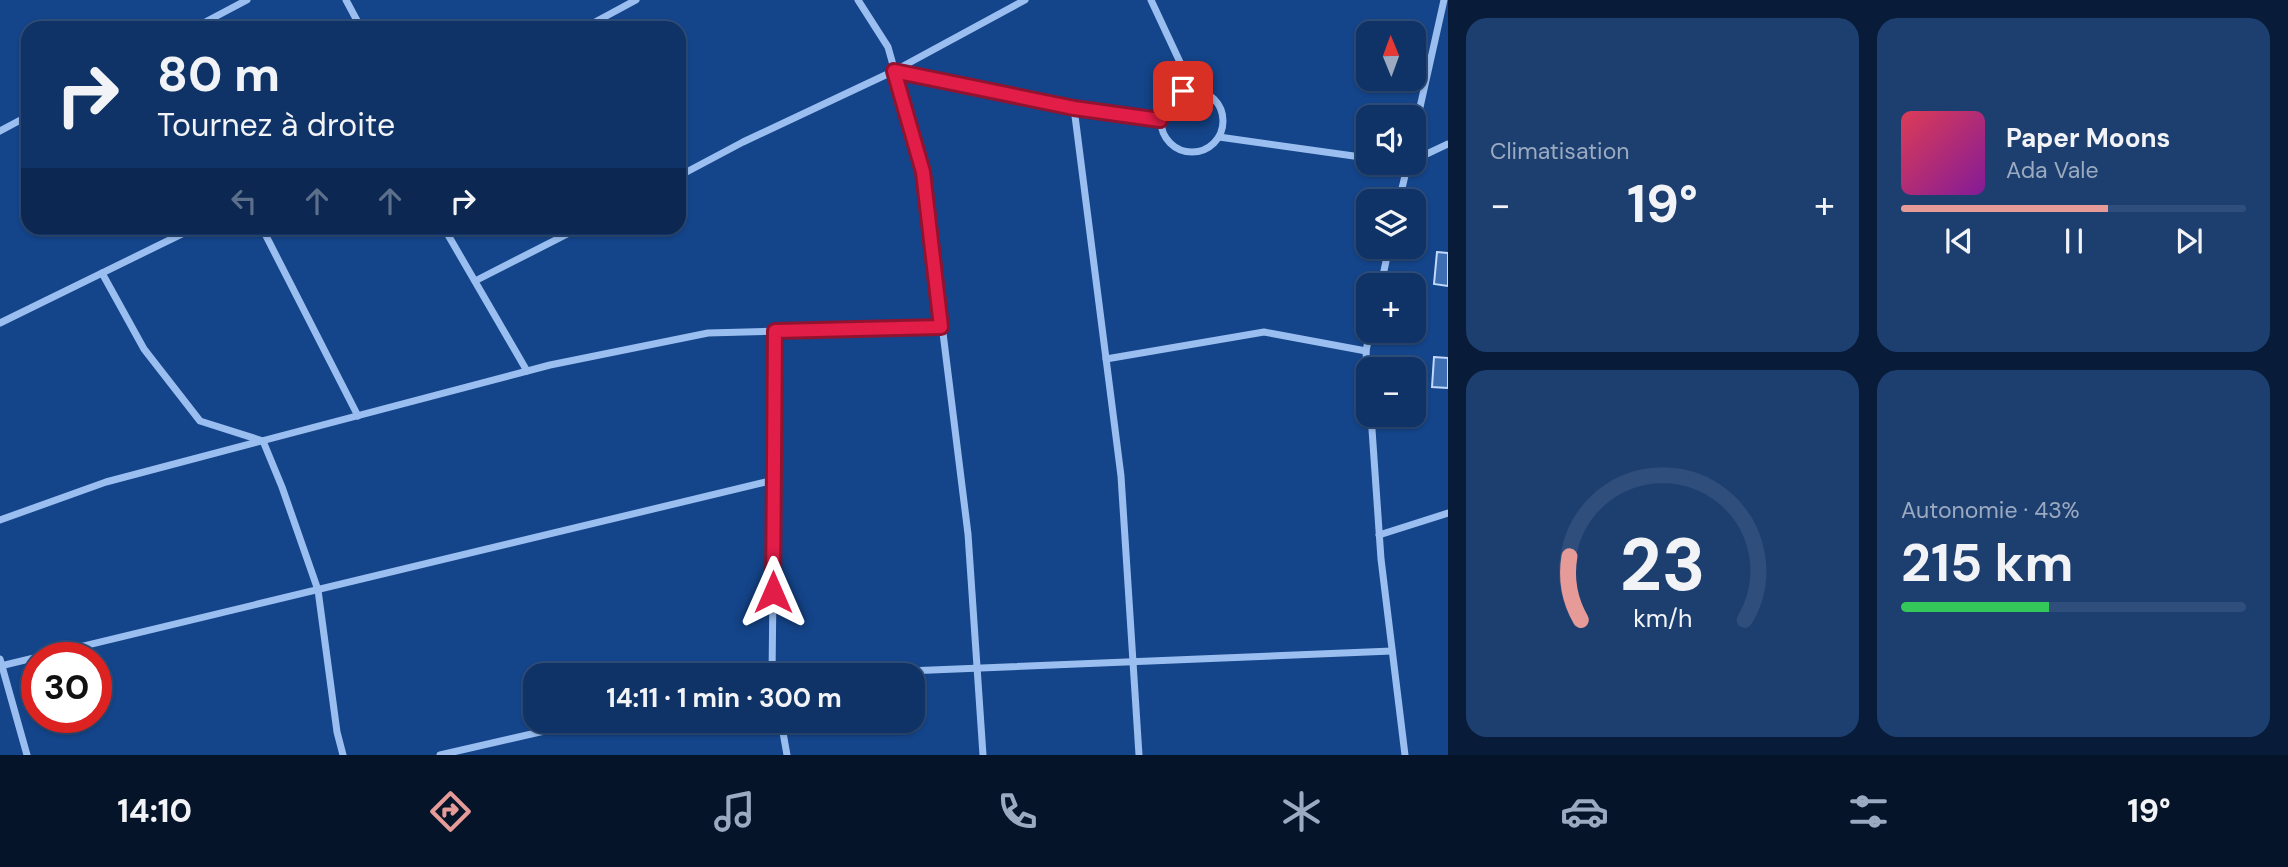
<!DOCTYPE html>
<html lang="fr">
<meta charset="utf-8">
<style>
:root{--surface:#0f3367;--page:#1d3f70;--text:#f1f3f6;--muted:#9baac0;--line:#2f4e7b;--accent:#e69b98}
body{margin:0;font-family:"DM Sans",sans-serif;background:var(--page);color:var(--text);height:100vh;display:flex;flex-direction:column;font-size:26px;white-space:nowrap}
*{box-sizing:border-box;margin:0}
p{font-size:23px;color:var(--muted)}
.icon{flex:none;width:38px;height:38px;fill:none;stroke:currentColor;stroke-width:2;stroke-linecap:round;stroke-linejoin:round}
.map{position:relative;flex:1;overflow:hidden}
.panel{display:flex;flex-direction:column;gap:18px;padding:18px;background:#081c39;width:840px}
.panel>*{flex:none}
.hud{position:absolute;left:21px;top:21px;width:665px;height:214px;border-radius:21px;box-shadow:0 2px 5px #0004,0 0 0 2px var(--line);background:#0f3367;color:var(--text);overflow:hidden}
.needle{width:46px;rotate:359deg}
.buttons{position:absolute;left:1356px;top:21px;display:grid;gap:14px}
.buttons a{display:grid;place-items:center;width:70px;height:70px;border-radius:14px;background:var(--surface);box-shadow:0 2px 5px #0004,0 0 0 2px var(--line);font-size:35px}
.speed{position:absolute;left:21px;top:642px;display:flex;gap:14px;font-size:35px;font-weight:700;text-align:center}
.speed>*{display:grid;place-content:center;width:91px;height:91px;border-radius:50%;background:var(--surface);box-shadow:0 2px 5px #0004,0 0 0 2px var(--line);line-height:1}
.speed .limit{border:10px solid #d22;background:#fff;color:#111}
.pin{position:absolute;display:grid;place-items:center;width:60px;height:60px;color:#fff;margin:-30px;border-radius:14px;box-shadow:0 4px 10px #0006}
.me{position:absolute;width:77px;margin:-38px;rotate:0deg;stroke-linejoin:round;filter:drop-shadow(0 0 5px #0008)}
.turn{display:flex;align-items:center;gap:24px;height:147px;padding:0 21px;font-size:32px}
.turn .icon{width:91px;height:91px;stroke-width:2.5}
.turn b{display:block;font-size:49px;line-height:60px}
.lanes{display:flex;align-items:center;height:66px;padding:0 21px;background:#0003;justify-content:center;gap:35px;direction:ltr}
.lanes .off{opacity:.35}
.big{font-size:52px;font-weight:700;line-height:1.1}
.panel .card{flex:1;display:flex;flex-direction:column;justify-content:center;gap:10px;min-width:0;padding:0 24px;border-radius:21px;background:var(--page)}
.panel .dial{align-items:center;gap:0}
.dial svg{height:182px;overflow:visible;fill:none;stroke:var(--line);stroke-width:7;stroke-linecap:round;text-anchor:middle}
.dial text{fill:var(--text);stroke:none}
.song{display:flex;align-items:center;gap:21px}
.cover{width:84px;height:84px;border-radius:10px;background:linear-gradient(135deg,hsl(350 70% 55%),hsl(290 70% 35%))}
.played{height:7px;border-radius:4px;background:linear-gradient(90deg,var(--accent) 60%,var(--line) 60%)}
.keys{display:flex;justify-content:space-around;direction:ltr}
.heat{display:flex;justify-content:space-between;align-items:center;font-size:38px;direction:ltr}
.charge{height:10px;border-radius:5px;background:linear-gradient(90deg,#34c759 43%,var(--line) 0)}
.panel .tiles{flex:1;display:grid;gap:18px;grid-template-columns:repeat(2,1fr)}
.trip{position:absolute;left:523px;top:663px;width:402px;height:70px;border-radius:21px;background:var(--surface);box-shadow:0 2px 5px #0004,0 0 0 2px var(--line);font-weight:700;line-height:70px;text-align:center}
.tab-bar{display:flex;height:112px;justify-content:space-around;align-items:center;background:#061429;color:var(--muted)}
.tab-bar .icon{width:49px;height:49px}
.tab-bar .selected{color:var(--accent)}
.tab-bar b{font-size:32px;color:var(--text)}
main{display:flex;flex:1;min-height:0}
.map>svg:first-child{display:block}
</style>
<main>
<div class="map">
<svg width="1448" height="755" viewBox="0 0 1448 755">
<rect width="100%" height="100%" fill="#144489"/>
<!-- building -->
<g fill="#3d6eb2" stroke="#c1d9fb" stroke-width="2">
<path d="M 1437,252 L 1448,253 L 1448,286 L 1434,284 Z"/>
<path d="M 1434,357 L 1448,358 L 1448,388 L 1432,387 Z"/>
</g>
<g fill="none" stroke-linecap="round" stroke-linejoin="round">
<!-- street -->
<g stroke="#9abeef" stroke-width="7">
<path d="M 346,0 L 361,28"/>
<path d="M 858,0 L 888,47 L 923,172 L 968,534 L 983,755"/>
<path d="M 1151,0 L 1193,90"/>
<path d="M 194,28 L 247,0"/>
<path d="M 584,28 L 636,0"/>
<path d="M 894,71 L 1025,0"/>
<circle cx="1192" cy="121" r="31"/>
<path d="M 1074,108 L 1121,476 L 1139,755"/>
<path d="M 0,131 L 28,116"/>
<path d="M 1414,134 L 1444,0"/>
<path d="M 1219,137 L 1368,158"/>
<path d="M 1414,160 L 1448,144"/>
<path d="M 679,176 L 743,142 L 894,71 L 1074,108 L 1160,120"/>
<path d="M 1399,201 L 1408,163"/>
<path d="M 262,228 L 358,416"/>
<path d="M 444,228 L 527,371"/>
<path d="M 102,273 L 144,349 L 200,421 L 263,441 L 282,487 L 318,590 L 337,732 L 343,755"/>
<path d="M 475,281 L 579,228"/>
<path d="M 1381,285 L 1389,247"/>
<path d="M 0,323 L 194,228"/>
<path d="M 1106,359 L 1264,332 L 1366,351"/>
<path d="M 1368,385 L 1366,351 L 1370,331"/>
<path d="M 1371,415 L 1381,559 L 1405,755"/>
<path d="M 0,520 L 106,482 L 550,365 L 708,333 L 941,327"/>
<path d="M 1379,535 L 1448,513"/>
<path d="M 0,659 L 27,755"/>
<path d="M 0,666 L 774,480"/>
<path d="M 772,676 L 776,331"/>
<path d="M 784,676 L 1392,651"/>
<path d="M 781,721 L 787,755"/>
<path d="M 440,755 L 588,721"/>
</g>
</g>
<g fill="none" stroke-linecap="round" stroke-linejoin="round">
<defs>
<path id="route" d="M 773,592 L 775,331 L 941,327 L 923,172 L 894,71 L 1074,108 L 1160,120 L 1167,102 L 1183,91"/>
</defs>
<!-- route casing -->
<use href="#route" stroke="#92132f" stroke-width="18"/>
<!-- route -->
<use href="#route" stroke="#e11d48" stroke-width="12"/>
</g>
</svg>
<div class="buttons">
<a><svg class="needle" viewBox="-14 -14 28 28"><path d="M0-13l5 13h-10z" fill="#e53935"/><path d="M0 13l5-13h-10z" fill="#9baac0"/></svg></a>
<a><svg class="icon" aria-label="sound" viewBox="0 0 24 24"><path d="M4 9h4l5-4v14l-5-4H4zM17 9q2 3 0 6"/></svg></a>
<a><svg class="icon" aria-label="layers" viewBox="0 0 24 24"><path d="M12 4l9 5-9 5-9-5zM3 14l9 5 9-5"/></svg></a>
<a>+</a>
<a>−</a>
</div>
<div class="speed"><div class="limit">30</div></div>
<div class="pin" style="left:1183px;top:91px;background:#d93025"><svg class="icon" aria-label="arrive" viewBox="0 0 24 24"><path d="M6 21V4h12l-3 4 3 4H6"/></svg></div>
<svg class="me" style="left:773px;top:592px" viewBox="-20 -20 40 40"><path d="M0-17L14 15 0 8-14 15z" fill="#e11d48" stroke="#fff" stroke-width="4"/></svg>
<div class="trip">14:11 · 1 min · 300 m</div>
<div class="hud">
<div class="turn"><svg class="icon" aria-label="right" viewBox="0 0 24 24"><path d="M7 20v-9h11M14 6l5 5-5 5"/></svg><div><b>80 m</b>Tournez à droite</div></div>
<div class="lanes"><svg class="icon off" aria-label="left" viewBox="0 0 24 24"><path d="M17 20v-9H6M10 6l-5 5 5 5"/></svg><svg class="icon off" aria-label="ahead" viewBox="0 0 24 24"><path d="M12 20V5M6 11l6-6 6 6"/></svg><svg class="icon off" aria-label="ahead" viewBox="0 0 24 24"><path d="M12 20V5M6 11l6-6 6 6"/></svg><svg class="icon" aria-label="right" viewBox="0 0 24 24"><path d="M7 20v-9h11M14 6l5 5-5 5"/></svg></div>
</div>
</div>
<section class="panel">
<div class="tiles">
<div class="card"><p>Climatisation</p>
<div class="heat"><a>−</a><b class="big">19°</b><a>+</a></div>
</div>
<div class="card">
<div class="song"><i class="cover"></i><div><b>Paper Moons</b><p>Ada Vale</p></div></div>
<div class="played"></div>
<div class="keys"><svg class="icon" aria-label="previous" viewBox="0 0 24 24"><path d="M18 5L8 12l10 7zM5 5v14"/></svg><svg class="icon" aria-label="pause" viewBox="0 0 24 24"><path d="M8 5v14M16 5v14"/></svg><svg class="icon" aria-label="next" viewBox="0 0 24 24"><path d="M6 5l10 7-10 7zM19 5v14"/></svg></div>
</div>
<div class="card dial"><svg viewBox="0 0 100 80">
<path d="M14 69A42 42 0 1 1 86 69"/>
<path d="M14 69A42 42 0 0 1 9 41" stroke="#e69b98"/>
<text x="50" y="56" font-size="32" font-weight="700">23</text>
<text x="50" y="72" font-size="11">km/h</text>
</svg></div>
<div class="card"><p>Autonomie · 43%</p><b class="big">215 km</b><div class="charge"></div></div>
</div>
</section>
</main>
<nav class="tab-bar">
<b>14:10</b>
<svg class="icon selected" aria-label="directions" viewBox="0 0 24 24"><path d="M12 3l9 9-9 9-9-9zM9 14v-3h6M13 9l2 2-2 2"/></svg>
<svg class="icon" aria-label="music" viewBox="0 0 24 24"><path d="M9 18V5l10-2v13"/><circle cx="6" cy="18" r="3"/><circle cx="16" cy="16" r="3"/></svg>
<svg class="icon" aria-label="phone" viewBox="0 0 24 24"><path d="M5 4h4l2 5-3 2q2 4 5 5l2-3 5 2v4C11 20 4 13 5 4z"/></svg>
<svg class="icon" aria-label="climate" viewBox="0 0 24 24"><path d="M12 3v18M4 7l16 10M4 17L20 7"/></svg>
<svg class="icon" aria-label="car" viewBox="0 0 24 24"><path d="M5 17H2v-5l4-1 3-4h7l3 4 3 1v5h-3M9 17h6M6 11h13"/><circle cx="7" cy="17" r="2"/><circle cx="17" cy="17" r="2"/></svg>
<svg class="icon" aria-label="filters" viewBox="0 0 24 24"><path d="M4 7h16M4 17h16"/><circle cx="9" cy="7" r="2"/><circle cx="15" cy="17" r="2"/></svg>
<b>19°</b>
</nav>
